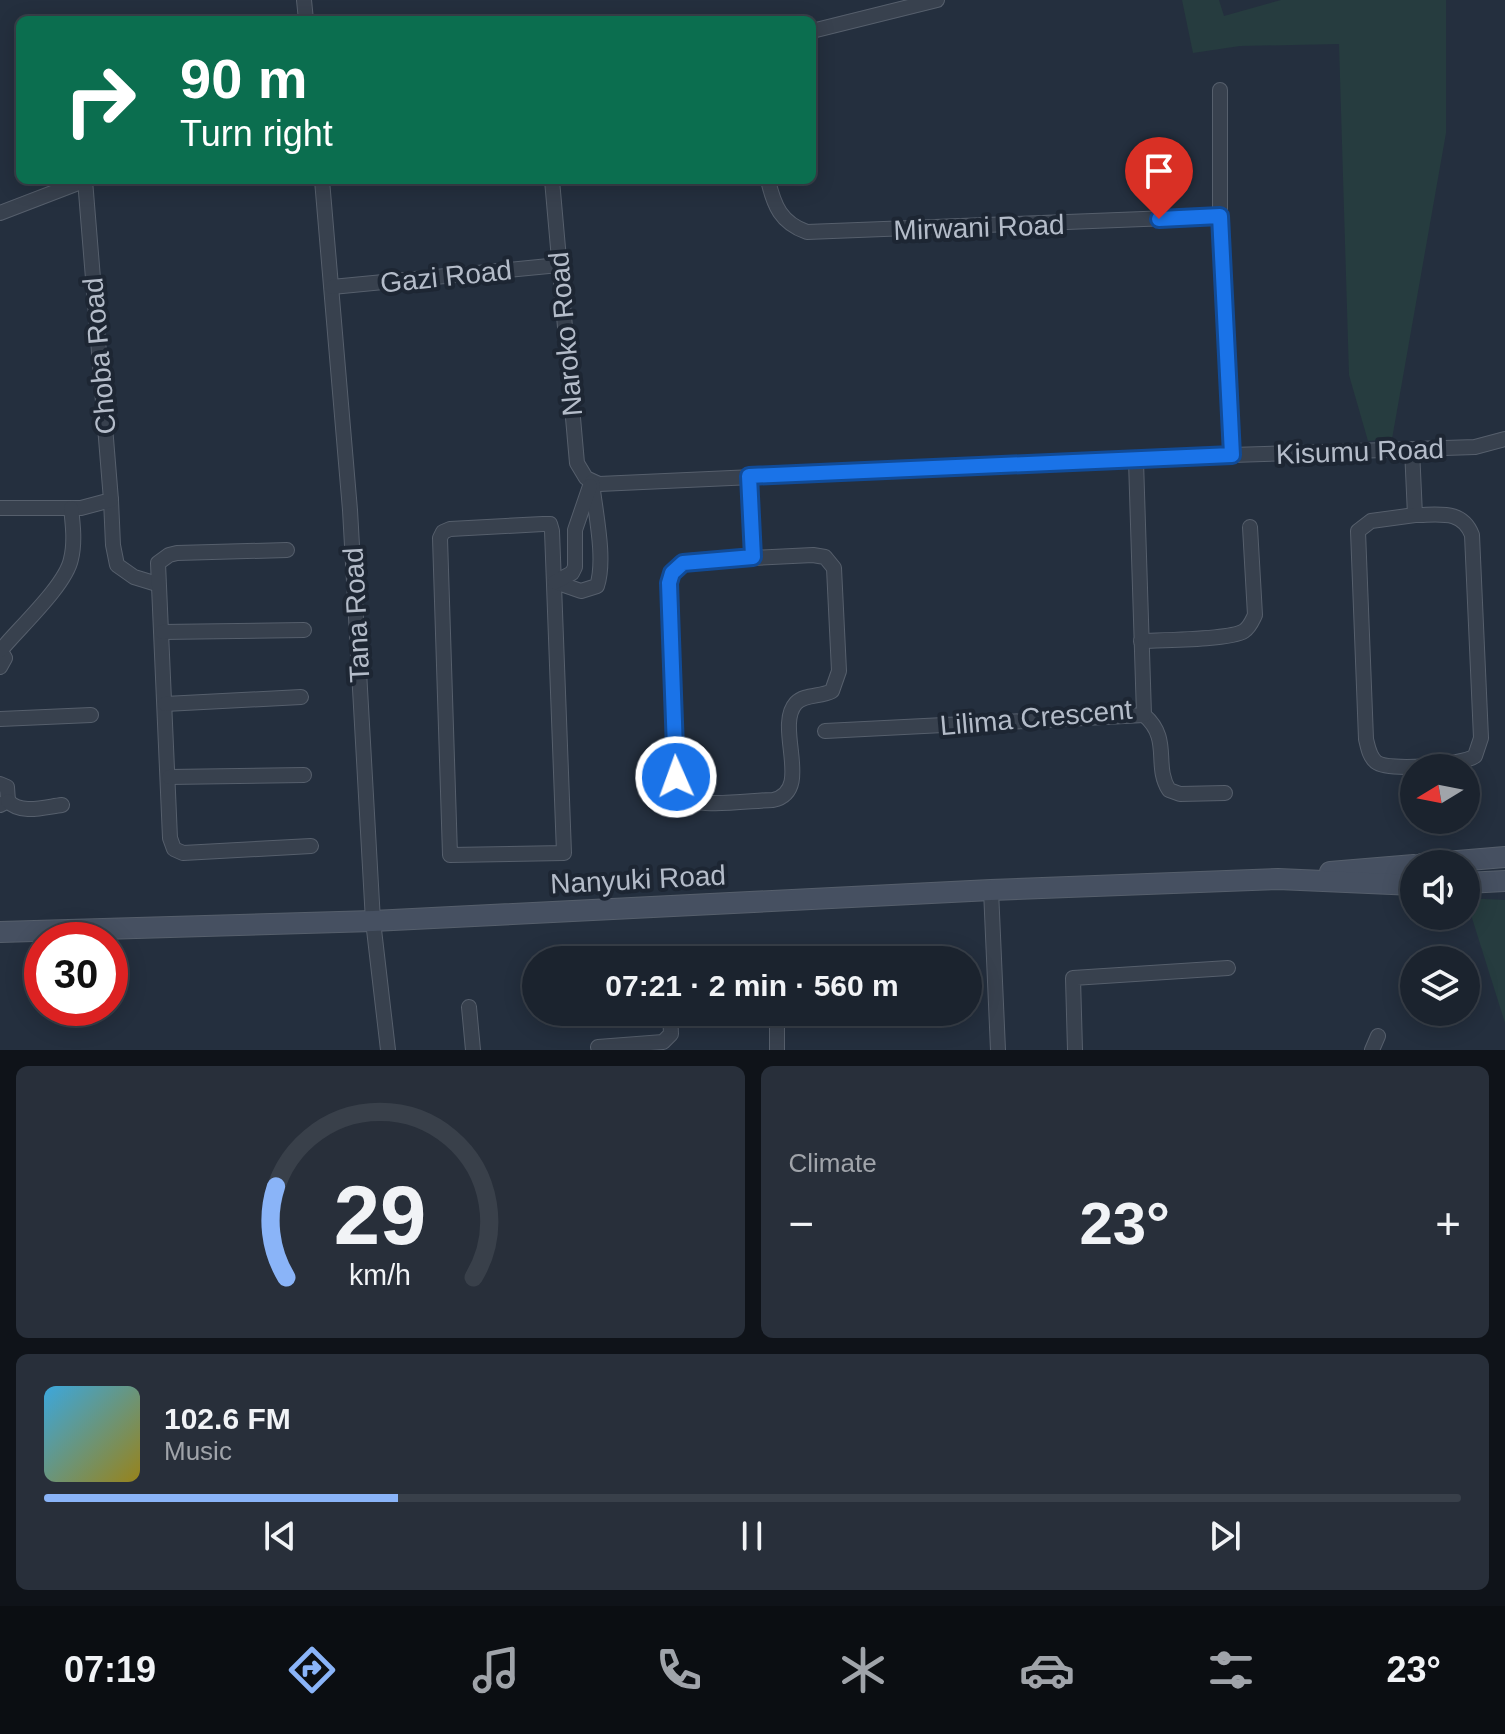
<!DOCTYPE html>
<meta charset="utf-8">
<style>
:root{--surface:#1b232e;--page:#282f3a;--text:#f1f3f6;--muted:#a0a4aa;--line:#39404a;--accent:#8ab4f8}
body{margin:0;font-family:Arial,sans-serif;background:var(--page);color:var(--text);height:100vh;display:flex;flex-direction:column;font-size:30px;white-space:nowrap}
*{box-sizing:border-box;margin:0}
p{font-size:26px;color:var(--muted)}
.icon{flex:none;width:44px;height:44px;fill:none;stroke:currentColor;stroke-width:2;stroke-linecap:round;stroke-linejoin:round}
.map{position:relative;height:1050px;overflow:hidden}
.panel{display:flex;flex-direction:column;gap:16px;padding:16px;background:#0f1319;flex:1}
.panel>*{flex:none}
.guide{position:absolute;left:16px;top:16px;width:800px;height:168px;border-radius:12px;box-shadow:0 4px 20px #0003,0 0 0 2px var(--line);background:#0b6e4f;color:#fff;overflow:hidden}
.needle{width:52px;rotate:260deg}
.fabs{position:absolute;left:1400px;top:754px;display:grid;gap:16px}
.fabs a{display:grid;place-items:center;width:80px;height:80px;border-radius:50%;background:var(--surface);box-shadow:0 4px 20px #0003,0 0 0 2px var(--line);font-size:40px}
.speed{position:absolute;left:24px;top:922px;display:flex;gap:16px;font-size:40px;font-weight:700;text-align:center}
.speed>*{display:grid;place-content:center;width:104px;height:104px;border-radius:50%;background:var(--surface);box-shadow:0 4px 20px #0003,0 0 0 2px var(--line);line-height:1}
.speed .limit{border:12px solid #d22;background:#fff;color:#111}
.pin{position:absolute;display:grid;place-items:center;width:68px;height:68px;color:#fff;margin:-82px -34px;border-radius:50% 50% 50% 0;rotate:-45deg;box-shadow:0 0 8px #0007}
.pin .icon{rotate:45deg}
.me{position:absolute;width:88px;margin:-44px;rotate:358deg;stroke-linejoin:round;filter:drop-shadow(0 0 6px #0008)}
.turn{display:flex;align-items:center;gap:28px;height:168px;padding:0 32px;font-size:36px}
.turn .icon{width:104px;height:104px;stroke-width:2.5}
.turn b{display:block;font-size:56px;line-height:68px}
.big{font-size:60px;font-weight:600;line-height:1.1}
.panel .tile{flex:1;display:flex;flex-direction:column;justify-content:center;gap:12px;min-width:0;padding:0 28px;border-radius:12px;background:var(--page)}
.panel .dial{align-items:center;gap:0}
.dial svg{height:208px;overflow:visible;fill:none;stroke:var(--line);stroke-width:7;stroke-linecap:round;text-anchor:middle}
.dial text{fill:var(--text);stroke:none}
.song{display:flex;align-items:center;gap:24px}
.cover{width:96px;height:96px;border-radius:12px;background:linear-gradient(135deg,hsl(200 70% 55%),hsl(50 70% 35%))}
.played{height:8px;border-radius:4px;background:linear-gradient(90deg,var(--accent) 25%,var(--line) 25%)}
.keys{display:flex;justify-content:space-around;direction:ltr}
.heat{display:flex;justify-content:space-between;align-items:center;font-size:44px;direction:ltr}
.panel .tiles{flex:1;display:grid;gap:16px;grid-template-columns:1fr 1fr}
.tile:last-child{grid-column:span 2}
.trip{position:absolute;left:522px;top:946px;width:460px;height:80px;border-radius:40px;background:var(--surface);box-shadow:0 4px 20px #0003,0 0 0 2px var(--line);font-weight:600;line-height:80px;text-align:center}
.tab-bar{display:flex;height:128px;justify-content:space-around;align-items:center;background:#0b0e12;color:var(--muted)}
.tab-bar .icon{width:56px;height:56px}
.tab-bar .current{color:var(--accent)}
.tab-bar b{font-size:36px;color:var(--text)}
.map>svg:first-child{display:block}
</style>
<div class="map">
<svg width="1505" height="1050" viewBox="0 0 1505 1050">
<rect width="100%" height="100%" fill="#242f3e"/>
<!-- green -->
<g fill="#263c3f">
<path d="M 1182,0 L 1219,0 L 1224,16 L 1281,0 L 1446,0 L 1446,133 L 1392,439 L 1368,441 L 1349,375 L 1339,44 L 1240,46 L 1193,53 Z"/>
<path d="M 1466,898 L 1505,900 L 1505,1023 L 1466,899 Z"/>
</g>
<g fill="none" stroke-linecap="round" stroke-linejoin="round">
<defs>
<g id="street">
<path d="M 304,0 L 306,20"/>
<path d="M 812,31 L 937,0"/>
<path d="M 1220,90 L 1220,216 L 1232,455"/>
<path d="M 322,180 L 350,510 L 373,921 L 388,1050"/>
<path d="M 552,180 L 577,463 L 586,478 L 599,484 L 1232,455 L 1475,447 L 1505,439"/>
<path d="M 768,180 C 774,206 781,223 807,232 L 1220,216"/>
<path d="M 0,213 L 86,180"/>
<path d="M 332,287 L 559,265"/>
<path d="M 1412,449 L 1415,515"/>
<path d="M 749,476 L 753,557"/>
<path d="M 111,500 L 113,545 L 117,565 L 134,577 L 157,584"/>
<path d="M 0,508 L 81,508 L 111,500 L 85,180"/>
<path d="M 1415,515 C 1439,515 1462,509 1472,535 L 1481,738 L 1475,756 C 1462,765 1389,772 1376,762 C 1369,756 1368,747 1366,739 L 1358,531 L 1371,521 Z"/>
<path d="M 543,524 L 550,524 L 552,531 L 564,853 L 450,855 L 440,538 L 443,532 L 450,529 Z"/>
<path d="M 287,550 L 177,553 L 169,555 L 158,563 L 170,838 L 174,849 L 183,853 L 311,846"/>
<path d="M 813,555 L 825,557 L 834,568 L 839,671 L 832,691 C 821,697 805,694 796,703 C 774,727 814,791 773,800 C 754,800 703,808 689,799 C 681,794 678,785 676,777 L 669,583 C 672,572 676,564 689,561 Z"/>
<path d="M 555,582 L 581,591 L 597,586 C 606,559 595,511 592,482"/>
<path d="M 555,582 L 572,573 L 575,567 L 575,530 L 590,486"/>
<path d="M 162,632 L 304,630"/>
<path d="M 1141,641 C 1162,640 1230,640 1244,631 C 1250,627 1252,621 1255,615 L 1250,527"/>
<path d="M 0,650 L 5,658 L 0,667"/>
<path d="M 1,650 C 19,628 66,585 71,559 C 75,543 73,525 71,508"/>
<path d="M 165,704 L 301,697"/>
<path d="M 1144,715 C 1172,739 1153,765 1169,790 L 1180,794 L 1225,793"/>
<path d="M 0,719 L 91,715"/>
<path d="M 825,731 L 1144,715 L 1136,461"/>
<path d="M 169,777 L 304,775"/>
<path d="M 0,784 L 7,787 L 8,801 L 0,805"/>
<path d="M 8,801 C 21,815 45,807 62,805"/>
<path d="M 991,890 L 998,1050"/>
<path d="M 469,1007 L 473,1050"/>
<path d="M 598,1047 L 663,1042 L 671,1034 L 670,1012"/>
<path d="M 777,1050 L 777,1012"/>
<path d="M 1075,1050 L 1073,978 L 1228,968"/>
<path d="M 1372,1050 L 1378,1036"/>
</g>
<g id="secondary">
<path d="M 1422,864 L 1505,857"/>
<path d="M 1330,872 L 1414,865"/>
<path d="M 1466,883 L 1505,881"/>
<path d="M 0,932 L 373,921 L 991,890 L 1278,879 L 1414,885"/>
</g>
</defs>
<!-- street casing -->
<use href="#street" stroke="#565f6c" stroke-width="16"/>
<!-- secondary casing -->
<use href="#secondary" stroke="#565f6c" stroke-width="22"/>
<!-- street -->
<use href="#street" stroke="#38414e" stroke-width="14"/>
<!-- secondary -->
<use href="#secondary" stroke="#465061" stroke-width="20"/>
</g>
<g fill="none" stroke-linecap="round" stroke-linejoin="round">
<defs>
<path id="route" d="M 676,777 L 669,583 L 672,573 L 683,563 L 753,557 L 749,476 L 1232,455 L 1220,216 L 1159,219"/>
</defs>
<!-- route casing -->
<use href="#route" stroke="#114b97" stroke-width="20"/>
<!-- route -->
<use href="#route" stroke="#1a73e8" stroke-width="14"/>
</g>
<g text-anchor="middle" stroke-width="8" stroke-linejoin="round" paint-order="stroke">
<!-- street labels -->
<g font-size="28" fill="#b4bcc9" stroke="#1d2633">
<text transform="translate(979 227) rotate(-2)" y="10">Mirwani Road</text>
<text transform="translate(446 276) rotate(-6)" y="10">Gazi Road</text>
<text transform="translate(565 334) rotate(-95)" y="10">Naroko Road</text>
<text transform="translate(99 356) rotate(-95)" y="10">Choba Road</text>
<text transform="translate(1360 451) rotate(-2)" y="10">Kisumu Road</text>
<text transform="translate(356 615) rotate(-93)" y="10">Tana Road</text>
<text transform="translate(1036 717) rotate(-5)" y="10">Lilima Crescent</text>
<text transform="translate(638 879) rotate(-3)" y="10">Nanyuki Road</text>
</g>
</g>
</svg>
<div class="fabs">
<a><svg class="needle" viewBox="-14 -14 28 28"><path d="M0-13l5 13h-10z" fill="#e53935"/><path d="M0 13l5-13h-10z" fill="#a0a4aa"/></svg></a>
<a><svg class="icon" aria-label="sound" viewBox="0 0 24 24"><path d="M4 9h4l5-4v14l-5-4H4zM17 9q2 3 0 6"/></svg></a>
<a><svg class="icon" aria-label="layers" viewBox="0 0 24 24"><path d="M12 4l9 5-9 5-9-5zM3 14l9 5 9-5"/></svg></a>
</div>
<div class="speed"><div class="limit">30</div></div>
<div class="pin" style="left:1159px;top:219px;background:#d93025"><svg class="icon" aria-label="arrive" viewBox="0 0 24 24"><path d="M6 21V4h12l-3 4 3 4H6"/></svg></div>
<svg class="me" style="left:676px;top:777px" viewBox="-20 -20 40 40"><circle r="17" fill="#1a73e8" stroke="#fff" stroke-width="3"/><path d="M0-11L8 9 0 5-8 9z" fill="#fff"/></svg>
<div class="trip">07:21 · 2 min · 560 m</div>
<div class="guide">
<div class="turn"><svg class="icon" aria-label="right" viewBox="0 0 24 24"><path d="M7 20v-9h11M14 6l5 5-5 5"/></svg><div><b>90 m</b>Turn right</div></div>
</div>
</div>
<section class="panel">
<div class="tiles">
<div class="tile dial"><svg viewBox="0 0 100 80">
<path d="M14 69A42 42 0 1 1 86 69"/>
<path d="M14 69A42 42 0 0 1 10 34" stroke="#8ab4f8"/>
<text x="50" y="56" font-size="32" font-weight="700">29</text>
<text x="50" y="72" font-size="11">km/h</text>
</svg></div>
<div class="tile"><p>Climate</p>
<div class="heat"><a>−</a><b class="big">23°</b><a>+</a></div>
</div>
<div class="tile">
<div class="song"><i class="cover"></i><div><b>102.6 FM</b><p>Music</p></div></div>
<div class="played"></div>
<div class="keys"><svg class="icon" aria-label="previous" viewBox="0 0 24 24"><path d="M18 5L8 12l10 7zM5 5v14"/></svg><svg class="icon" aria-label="pause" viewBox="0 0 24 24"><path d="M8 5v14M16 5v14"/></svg><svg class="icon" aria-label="next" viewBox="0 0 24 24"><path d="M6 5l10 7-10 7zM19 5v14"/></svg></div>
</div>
</div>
</section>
<nav class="tab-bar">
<b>07:19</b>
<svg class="icon current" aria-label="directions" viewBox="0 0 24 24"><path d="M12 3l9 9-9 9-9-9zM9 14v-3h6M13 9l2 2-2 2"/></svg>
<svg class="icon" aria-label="music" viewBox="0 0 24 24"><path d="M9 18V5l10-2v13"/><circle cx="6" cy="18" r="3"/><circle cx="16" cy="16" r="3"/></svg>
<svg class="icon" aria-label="phone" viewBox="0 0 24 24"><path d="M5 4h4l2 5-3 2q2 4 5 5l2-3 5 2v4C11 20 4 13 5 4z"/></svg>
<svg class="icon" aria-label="climate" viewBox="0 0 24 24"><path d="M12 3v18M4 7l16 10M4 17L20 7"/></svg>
<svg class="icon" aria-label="car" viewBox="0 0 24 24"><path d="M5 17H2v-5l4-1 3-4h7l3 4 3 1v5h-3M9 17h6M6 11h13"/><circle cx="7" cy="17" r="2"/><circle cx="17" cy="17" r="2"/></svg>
<svg class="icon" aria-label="filters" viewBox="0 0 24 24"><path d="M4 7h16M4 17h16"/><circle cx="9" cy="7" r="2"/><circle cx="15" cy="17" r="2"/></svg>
<b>23°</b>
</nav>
